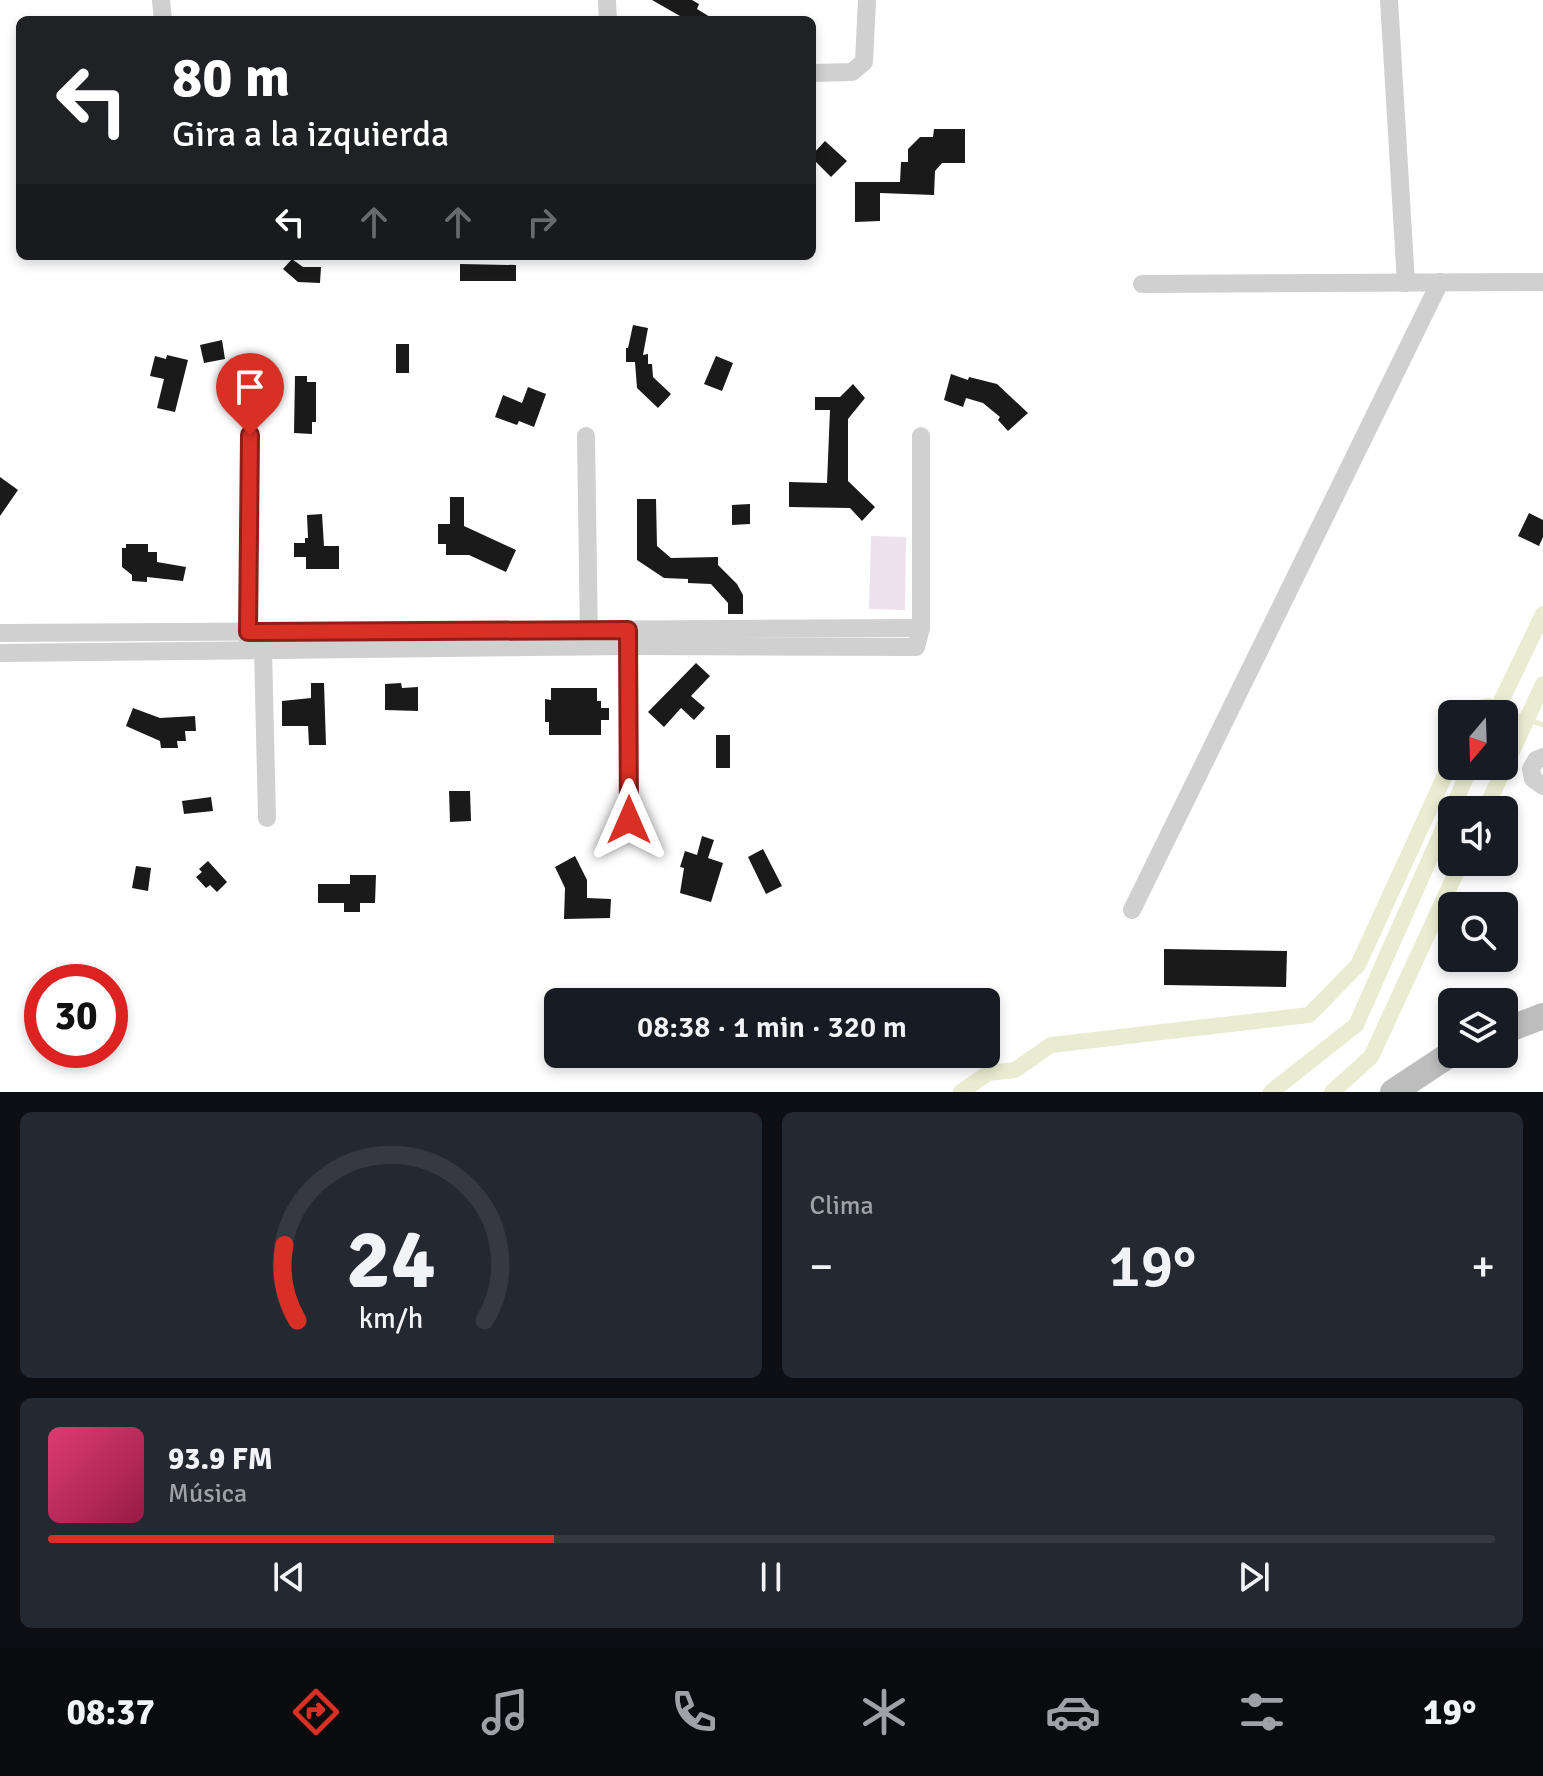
<!DOCTYPE html>
<html lang="es">
<meta charset="utf-8">
<style>
:root{--surface:#171b24;--page:#242831;--text:#f1f3f6;--muted:#9ea1a6;--line:#363941;--accent:#d93025}
body{margin:0;font-family:Signika,sans-serif;background:var(--page);color:var(--text);height:100vh;display:flex;flex-direction:column;font-size:30px;white-space:nowrap}
*{box-sizing:border-box;margin:0}
p{font-size:26px;color:var(--muted)}
.icon{flex:none;width:44px;height:44px;fill:none;stroke:currentColor;stroke-width:2;stroke-linecap:round;stroke-linejoin:round}
.map{position:relative;height:1092px;overflow:hidden}
.sheet{display:flex;flex-direction:column;gap:20px;padding:20px;background:#0d0f14;flex:1}
.sheet>*{flex:none}
.guide{position:absolute;left:16px;top:16px;width:800px;height:244px;border-radius:12px;box-shadow:0 4px 12px #0003;background:#202124;color:#fff;overflow:hidden}
.needle{width:52px;rotate:199deg}
.controls{position:absolute;left:1438px;top:700px;display:grid;gap:16px}
.controls a{display:grid;place-items:center;width:80px;height:80px;border-radius:12px;background:var(--surface);box-shadow:0 4px 12px #0003;font-size:40px}
.speed{position:absolute;left:24px;top:964px;display:flex;gap:16px;font-size:40px;font-weight:700;text-align:center}
.speed>*{display:grid;place-content:center;width:104px;height:104px;border-radius:50%;background:var(--surface);box-shadow:0 4px 12px #0003;line-height:1}
.speed .limit{border:12px solid #d22;background:#fff;color:#111}
.pin{position:absolute;display:grid;place-items:center;width:68px;height:68px;color:#fff;margin:-82px -34px;border-radius:50% 50% 50% 0;rotate:-45deg;box-shadow:0 0 8px #0007}
.pin .icon{rotate:45deg}
.me{position:absolute;width:88px;margin:-44px;rotate:0deg;stroke-linejoin:round;filter:drop-shadow(0 0 6px #0008)}
.turn{display:flex;align-items:center;gap:28px;height:168px;padding:0 24px;font-size:36px}
.turn .icon{width:104px;height:104px;stroke-width:2.5}
.turn b{display:block;font-size:56px;line-height:68px}
.lanes{display:flex;align-items:center;height:76px;padding:0 24px;background:#0003;justify-content:center;gap:40px;direction:ltr}
.lanes .off{opacity:.35}
.big{font-size:60px;font-weight:600;line-height:1.1}
.sheet .widget{flex:1;display:flex;flex-direction:column;justify-content:center;gap:12px;min-width:0;padding:0 28px;border-radius:12px;background:var(--page)}
.sheet .dial{align-items:center;gap:0}
.dial svg{height:208px;overflow:visible;fill:none;stroke:var(--line);stroke-width:7;stroke-linecap:round;text-anchor:middle}
.dial text{fill:var(--text);stroke:none}
.song{display:flex;align-items:center;gap:24px}
.cover{width:96px;height:96px;border-radius:12px;background:linear-gradient(135deg,hsl(340 70% 55%),hsl(340 70% 35%))}
.played{height:8px;border-radius:4px;background:linear-gradient(90deg,var(--accent) 35%,var(--line) 35%)}
.keys{display:flex;justify-content:space-around;direction:ltr}
.heat{display:flex;justify-content:space-between;align-items:center;font-size:44px;direction:ltr}
.sheet .tiles{flex:1;display:grid;gap:20px;grid-template-columns:1fr 1fr}
.widget:last-child{grid-column:span 2}
.trip{position:absolute;left:544px;top:988px;width:456px;height:80px;border-radius:12px;background:var(--surface);box-shadow:0 4px 12px #0003;font-weight:600;line-height:80px;text-align:center}
.tab-bar{display:flex;height:128px;justify-content:space-around;align-items:center;background:#090b0e;color:var(--muted)}
.tab-bar .icon{width:56px;height:56px}
.tab-bar .on{color:var(--accent)}
.tab-bar b{font-size:36px;color:var(--text)}
.map>svg:first-child{display:block}
</style>
<div class="map">
<svg width="1543" height="1092" viewBox="0 0 1543 1092">
<rect width="100%" height="100%" fill="#fff"/>
<!-- green -->
<path fill="#eee2ec" d="M 871,536 L 906,537 L 905,610 L 869,609 Z"/>
<g fill="none" stroke-linecap="round" stroke-linejoin="round">
<!-- stream -->
<path stroke="#eaecd1" stroke-width="5" d="M 1498,709 L 1543,725"/>
<!-- canal -->
<g stroke="#eaecd1" stroke-width="16">
<path d="M 1473,714 L 1475,709 L 1488,706 L 1498,709"/>
<path d="M 1495,714 L 1543,614"/>
<path d="M 1485,810 L 1543,684"/>
<path d="M 961,1092 L 988,1073 L 1015,1070 L 1051,1045 L 1309,1015 L 1358,965 L 1452,760"/>
<path d="M 1271,1092 L 1356,1025 L 1471,766"/>
<path d="M 1332,1092 L 1371,1057 L 1461,862"/>
</g>
</g>
<!-- building -->
<g fill="#1a1a1a">
<path d="M 652,0 L 692,0 L 699,4 L 697,9 L 715,20 L 687,20 Z"/>
<path d="M 934,129 L 965,129 L 965,163 L 942,163 L 935,171 L 934,195 L 880,193 L 880,221 L 855,222 L 855,182 L 900,182 L 901,162 L 908,162 L 908,149 L 920,137 L 933,137 Z"/>
<path d="M 825,141 L 847,161 L 831,177 L 812,158 L 812,155 Z"/>
<path d="M 292,259 L 303,267 L 321,267 L 320,283 L 298,282 L 283,269 Z"/>
<path d="M 460,264 L 516,265 L 516,281 L 460,281 Z"/>
<path d="M 633,325 L 648,328 L 643,355 L 648,354 L 648,364 L 652,364 L 653,377 L 671,394 L 658,408 L 637,388 L 635,362 L 626,362 L 626,348 L 628,348 Z"/>
<path d="M 222,340 L 225,359 L 204,363 L 200,345 Z"/>
<rect x="396" y="344" width="13" height="29"/>
<path d="M 167,355 L 188,360 L 175,412 L 157,408 L 164,379 L 150,376 L 155,356 L 166,359 Z"/>
<path d="M 716,356 L 733,363 L 722,391 L 704,384 Z"/>
<path d="M 951,374 L 968,380 L 969,377 L 997,384 L 1028,413 L 1008,431 L 998,420 L 1000,417 L 983,403 L 966,398 L 963,407 L 944,400 Z"/>
<path d="M 295,376 L 307,376 L 307,382 L 316,382 L 316,422 L 312,422 L 312,434 L 294,433 Z"/>
<path d="M 853,384 L 865,398 L 848,419 L 848,481 L 875,507 L 862,521 L 850,508 L 789,507 L 789,482 L 827,483 L 830,410 L 815,410 L 815,397 L 840,397 Z"/>
<path d="M 528,387 L 546,394 L 534,427 L 519,421 L 517,425 L 495,417 L 503,395 L 522,403 Z"/>
<path d="M 0,477 L 18,490 L 0,516 Z"/>
<path d="M 450,497 L 464,497 L 464,526 L 516,550 L 506,572 L 469,555 L 446,555 L 446,544 L 438,544 L 438,524 L 450,524 Z"/>
<path d="M 637,499 L 656,499 L 657,546 L 671,558 L 718,557 L 718,565 L 737,584 L 743,595 L 743,614 L 728,614 L 728,603 L 711,584 L 688,583 L 688,579 L 664,578 L 637,560 Z"/>
<path d="M 750,504 L 750,524 L 732,525 L 732,505 Z"/>
<path d="M 1529,513 L 1543,520 L 1543,537 L 1539,546 L 1518,536 Z"/>
<path d="M 322,514 L 324,546 L 339,546 L 339,569 L 306,569 L 306,557 L 294,557 L 294,543 L 305,543 L 305,538 L 308,538 L 307,515 Z"/>
<path d="M 126,544 L 148,544 L 148,552 L 157,552 L 157,562 L 186,567 L 183,581 L 147,577 L 147,582 L 132,581 L 132,575 L 122,567 L 122,548 L 126,548 Z"/>
<path d="M 696,663 L 710,676 L 691,696 L 705,708 L 694,720 L 681,708 L 664,727 L 648,712 Z"/>
<path d="M 311,683 L 324,683 L 326,745 L 309,745 L 308,726 L 282,726 L 282,701 L 311,698 Z"/>
<path d="M 401,683 L 402,688 L 418,687 L 418,711 L 385,710 L 385,684 Z"/>
<path d="M 551,688 L 597,688 L 597,701 L 601,701 L 601,708 L 609,708 L 609,720 L 601,720 L 601,735 L 549,735 L 549,722 L 545,722 L 545,699 L 551,700 Z"/>
<path d="M 133,708 L 160,718 L 195,716 L 196,731 L 185,731 L 186,741 L 177,741 L 178,748 L 161,748 L 160,741 L 126,726 Z"/>
<rect x="716" y="735" width="14" height="33"/>
<path d="M 449,791 L 470,791 L 471,821 L 450,822 Z"/>
<path d="M 211,797 L 213,811 L 184,814 L 182,801 Z"/>
<path d="M 702,836 L 714,840 L 708,858 L 723,863 L 711,902 L 680,893 L 684,868 L 680,867 L 685,851 L 697,855 Z"/>
<path d="M 763,849 L 782,886 L 766,894 L 748,857 Z"/>
<path d="M 575,856 L 587,880 L 587,898 L 611,899 L 610,918 L 564,919 L 565,888 L 555,867 Z"/>
<path d="M 208,861 L 227,882 L 217,892 L 210,885 L 206,888 L 196,877 L 202,872 L 199,869 Z"/>
<path d="M 136,866 L 151,868 L 148,891 L 132,888 Z"/>
<path d="M 350,875 L 376,875 L 375,903 L 360,903 L 360,912 L 344,912 L 344,903 L 318,903 L 318,884 L 350,884 Z"/>
<path d="M 1164,949 L 1287,951 L 1286,987 L 1164,985 Z"/>
</g>
<g fill="none" stroke-linecap="round" stroke-linejoin="round">
<!-- minor -->
<g stroke="#d0d0d0" stroke-width="18">
<path d="M 161,0 L 163,20"/>
<path d="M 607,0 L 608,20"/>
<path d="M 1389,0 L 1406,283"/>
<path d="M 812,73 L 852,72 L 864,62 L 867,0"/>
<path d="M 1142,284 L 1543,282"/>
<path d="M 586,436 L 589,640"/>
<path d="M 0,633 L 921,628"/>
<path d="M 628,637 L 629,820"/>
<path d="M 248,644 L 250,435"/>
<path d="M 263,650 L 267,818"/>
<path d="M 0,653 L 628,646 L 916,647 L 921,628 L 921,436"/>
<path d="M 1543,757 L 1536,760 L 1531,769 L 1533,779 L 1543,786"/>
<path d="M 1132,910 L 1440,282"/>
</g>
<!-- secondary -->
<g stroke="#bdbdbd" stroke-width="26">
<path d="M 1504,1031 L 1543,1016"/>
<path d="M 1393,1092 L 1452,1053"/>
</g>
</g>
<g fill="none" stroke-linecap="round" stroke-linejoin="round">
<defs>
<path id="route" d="M 250,435 L 248,632 L 628,630 L 629,820"/>
</defs>
<!-- route casing -->
<use href="#route" stroke="#8d1f18" stroke-width="20"/>
<!-- route -->
<use href="#route" stroke="#d93025" stroke-width="14"/>
</g>
</svg>
<div class="controls">
<a><svg class="needle" viewBox="-14 -14 28 28"><path d="M0-13l5 13h-10z" fill="#e53935"/><path d="M0 13l5-13h-10z" fill="#9ea1a6"/></svg></a>
<a><svg class="icon" aria-label="sound" viewBox="0 0 24 24"><path d="M4 9h4l5-4v14l-5-4H4zM17 9q2 3 0 6"/></svg></a>
<a><svg class="icon" aria-label="search" viewBox="0 0 24 24"><circle cx="10" cy="10" r="6"/><path d="M15 15l6 6"/></svg></a>
<a><svg class="icon" aria-label="layers" viewBox="0 0 24 24"><path d="M12 4l9 5-9 5-9-5zM3 14l9 5 9-5"/></svg></a>
</div>
<div class="speed"><div class="limit">30</div></div>
<div class="pin" style="left:250px;top:435px;background:#d93025"><svg class="icon" aria-label="arrive" viewBox="0 0 24 24"><path d="M6 21V4h12l-3 4 3 4H6"/></svg></div>
<svg class="me" style="left:629px;top:820px" viewBox="-20 -20 40 40"><path d="M0-17L14 15 0 8-14 15z" fill="#d93025" stroke="#fff" stroke-width="4"/></svg>
<div class="trip">08:38 · 1 min · 320 m</div>
<div class="guide">
<div class="turn"><svg class="icon" aria-label="left" viewBox="0 0 24 24"><path d="M17 20v-9H6M10 6l-5 5 5 5"/></svg><div><b>80 m</b>Gira a la izquierda</div></div>
<div class="lanes"><svg class="icon" aria-label="left" viewBox="0 0 24 24"><path d="M17 20v-9H6M10 6l-5 5 5 5"/></svg><svg class="icon off" aria-label="ahead" viewBox="0 0 24 24"><path d="M12 20V5M6 11l6-6 6 6"/></svg><svg class="icon off" aria-label="ahead" viewBox="0 0 24 24"><path d="M12 20V5M6 11l6-6 6 6"/></svg><svg class="icon off" aria-label="right" viewBox="0 0 24 24"><path d="M7 20v-9h11M14 6l5 5-5 5"/></svg></div>
</div>
</div>
<section class="sheet">
<div class="tiles">
<div class="widget dial"><svg viewBox="0 0 100 80">
<path d="M14 69A42 42 0 1 1 86 69"/>
<path d="M14 69A42 42 0 0 1 9 40" stroke="#d93025"/>
<text x="50" y="56" font-size="32" font-weight="700">24</text>
<text x="50" y="72" font-size="11">km/h</text>
</svg></div>
<div class="widget"><p>Clima</p>
<div class="heat"><a>−</a><b class="big">19°</b><a>+</a></div>
</div>
<div class="widget">
<div class="song"><i class="cover"></i><div><b>93.9 FM</b><p>Música</p></div></div>
<div class="played"></div>
<div class="keys"><svg class="icon" aria-label="previous" viewBox="0 0 24 24"><path d="M18 5L8 12l10 7zM5 5v14"/></svg><svg class="icon" aria-label="pause" viewBox="0 0 24 24"><path d="M8 5v14M16 5v14"/></svg><svg class="icon" aria-label="next" viewBox="0 0 24 24"><path d="M6 5l10 7-10 7zM19 5v14"/></svg></div>
</div>
</div>
</section>
<nav class="tab-bar">
<b>08:37</b>
<svg class="icon on" aria-label="directions" viewBox="0 0 24 24"><path d="M12 3l9 9-9 9-9-9zM9 14v-3h6M13 9l2 2-2 2"/></svg>
<svg class="icon" aria-label="music" viewBox="0 0 24 24"><path d="M9 18V5l10-2v13"/><circle cx="6" cy="18" r="3"/><circle cx="16" cy="16" r="3"/></svg>
<svg class="icon" aria-label="phone" viewBox="0 0 24 24"><path d="M5 4h4l2 5-3 2q2 4 5 5l2-3 5 2v4C11 20 4 13 5 4z"/></svg>
<svg class="icon" aria-label="climate" viewBox="0 0 24 24"><path d="M12 3v18M4 7l16 10M4 17L20 7"/></svg>
<svg class="icon" aria-label="car" viewBox="0 0 24 24"><path d="M5 17H2v-5l4-1 3-4h7l3 4 3 1v5h-3M9 17h6M6 11h13"/><circle cx="7" cy="17" r="2"/><circle cx="17" cy="17" r="2"/></svg>
<svg class="icon" aria-label="filters" viewBox="0 0 24 24"><path d="M4 7h16M4 17h16"/><circle cx="9" cy="7" r="2"/><circle cx="15" cy="17" r="2"/></svg>
<b>19°</b>
</nav>
